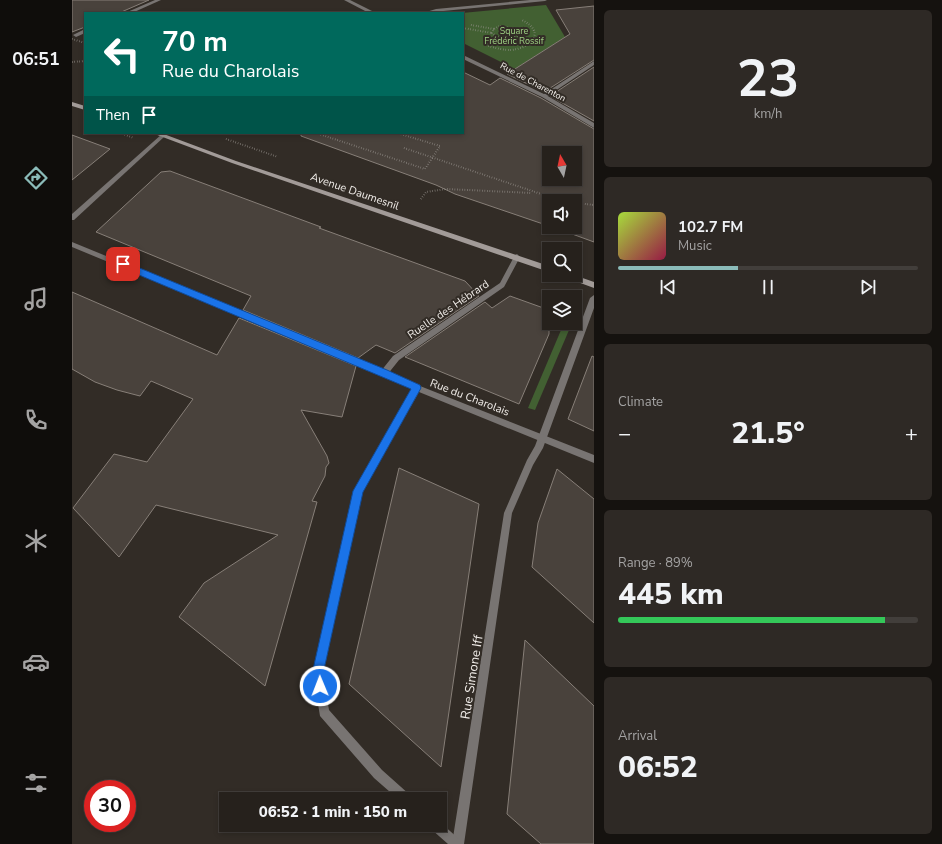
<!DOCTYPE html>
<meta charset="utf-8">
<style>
:root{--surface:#26211c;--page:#2e2925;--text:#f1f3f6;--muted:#a4a3a3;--line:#423e3b;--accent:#8bbbb9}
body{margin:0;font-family:"Nunito Sans",sans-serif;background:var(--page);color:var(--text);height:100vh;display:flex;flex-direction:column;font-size:15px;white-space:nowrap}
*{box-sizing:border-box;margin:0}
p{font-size:13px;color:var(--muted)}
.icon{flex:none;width:22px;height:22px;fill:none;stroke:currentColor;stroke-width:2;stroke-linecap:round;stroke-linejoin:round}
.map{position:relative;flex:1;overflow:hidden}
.drawer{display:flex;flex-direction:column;gap:10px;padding:10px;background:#15120f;width:348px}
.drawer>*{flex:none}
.guide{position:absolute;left:12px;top:12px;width:380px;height:122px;border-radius:0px;box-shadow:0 2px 6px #0003,0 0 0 1px var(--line);background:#00695c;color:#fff;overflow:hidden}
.needle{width:26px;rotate:351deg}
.buttons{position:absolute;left:470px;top:146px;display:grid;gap:8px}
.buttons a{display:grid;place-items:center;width:40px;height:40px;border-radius:0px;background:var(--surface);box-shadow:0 2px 6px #0003,0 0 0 1px var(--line);font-size:20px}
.speed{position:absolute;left:12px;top:780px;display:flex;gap:8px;font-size:20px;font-weight:700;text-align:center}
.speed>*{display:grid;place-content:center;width:52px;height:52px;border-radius:50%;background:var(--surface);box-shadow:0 2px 6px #0003,0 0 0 1px var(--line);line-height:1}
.speed .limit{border:6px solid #d22;background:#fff;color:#111}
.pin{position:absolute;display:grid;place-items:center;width:34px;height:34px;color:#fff;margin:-17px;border-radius:8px;box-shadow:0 2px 6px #0006}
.me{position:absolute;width:44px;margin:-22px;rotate:359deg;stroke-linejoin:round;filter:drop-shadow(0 0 3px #0008)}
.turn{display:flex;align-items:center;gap:14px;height:84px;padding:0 12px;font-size:18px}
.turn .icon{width:52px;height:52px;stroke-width:2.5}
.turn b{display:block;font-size:28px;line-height:34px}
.then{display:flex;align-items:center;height:38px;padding:0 12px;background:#0003;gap:8px;font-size:15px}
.big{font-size:30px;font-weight:800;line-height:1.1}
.drawer .tile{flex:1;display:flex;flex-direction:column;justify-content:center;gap:6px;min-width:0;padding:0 14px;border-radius:6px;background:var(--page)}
.drawer .dial{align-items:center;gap:0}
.dial b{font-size:52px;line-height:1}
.song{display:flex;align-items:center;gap:12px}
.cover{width:48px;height:48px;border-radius:6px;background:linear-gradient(135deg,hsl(80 70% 55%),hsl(340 70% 35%))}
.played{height:4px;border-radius:2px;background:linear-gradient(90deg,var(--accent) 40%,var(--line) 40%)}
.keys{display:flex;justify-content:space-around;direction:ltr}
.heat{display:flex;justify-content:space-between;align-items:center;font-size:22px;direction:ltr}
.charge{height:6px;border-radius:3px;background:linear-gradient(90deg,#34c759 89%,var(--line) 0)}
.trip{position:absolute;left:147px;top:792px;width:228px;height:40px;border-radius:0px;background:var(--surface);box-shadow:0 2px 6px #0003,0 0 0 1px var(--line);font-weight:800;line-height:40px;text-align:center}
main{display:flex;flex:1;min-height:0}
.dock{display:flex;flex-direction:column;width:72px;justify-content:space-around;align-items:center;background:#0f0d0b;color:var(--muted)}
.dock .icon{width:28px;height:28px}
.dock .current{color:var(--accent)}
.dock b{font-size:18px;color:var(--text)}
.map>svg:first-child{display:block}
</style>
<main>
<nav class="dock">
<b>06:51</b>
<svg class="icon current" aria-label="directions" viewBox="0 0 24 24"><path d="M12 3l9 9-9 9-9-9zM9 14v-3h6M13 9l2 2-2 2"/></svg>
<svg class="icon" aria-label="music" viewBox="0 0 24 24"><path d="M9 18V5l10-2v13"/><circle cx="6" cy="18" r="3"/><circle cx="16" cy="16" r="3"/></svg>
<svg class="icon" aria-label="phone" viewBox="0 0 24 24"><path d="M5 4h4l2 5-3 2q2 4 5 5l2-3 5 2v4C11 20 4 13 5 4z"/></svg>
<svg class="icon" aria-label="climate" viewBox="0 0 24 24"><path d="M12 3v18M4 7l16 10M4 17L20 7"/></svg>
<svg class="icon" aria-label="car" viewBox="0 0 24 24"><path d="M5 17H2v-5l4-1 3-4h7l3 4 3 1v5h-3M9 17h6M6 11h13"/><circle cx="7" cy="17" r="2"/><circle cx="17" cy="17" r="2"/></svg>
<svg class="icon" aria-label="filters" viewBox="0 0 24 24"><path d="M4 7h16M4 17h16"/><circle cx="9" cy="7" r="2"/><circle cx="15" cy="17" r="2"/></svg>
</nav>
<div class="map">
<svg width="522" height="844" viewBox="0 0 522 844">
<rect width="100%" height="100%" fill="#322c26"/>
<!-- green -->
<g fill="#426032">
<path d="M 474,5 L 493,37 L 443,69 L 391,43 L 391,13 L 390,13 Z"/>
<path d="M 492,323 L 500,323 L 463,410 L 456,408 Z"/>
</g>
<!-- building -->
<g fill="#49423c" stroke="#877f78" fill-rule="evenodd">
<path d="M 0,0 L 77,0 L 47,13 L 13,13 L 13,27 L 0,32 Z"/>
<path d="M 522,6 L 522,60 L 472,92 L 435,74 L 498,34 L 484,10 Z"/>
<path d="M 522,67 L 522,121 L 478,96 Z"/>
<path d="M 391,72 L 418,85 L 428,78 L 469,98 L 522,129 L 522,242 L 481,227 L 503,227 L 503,201 L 477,201 L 477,226 L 383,194 L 364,185 L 229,136 L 229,133 L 391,133 ZM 477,153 L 503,153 L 503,179 L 477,179 Z"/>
<path d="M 0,135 L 38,149 L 0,180 Z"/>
<path d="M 98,171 L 249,227 L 247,228 L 393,281 L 407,296 L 323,353 L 304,345 L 286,358 L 171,310 L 179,296 L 24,232 L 89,172 Z"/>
<path d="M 0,292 L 145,355 L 167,318 L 284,366 L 270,417 L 229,410 L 255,456 L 257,463 L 254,467 L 253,476 L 240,501 L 245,502 L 193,686 L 107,617 L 132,583 L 206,535 L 84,505 L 47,557 L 1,508 L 42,454 L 75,462 L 121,399 L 79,381 L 68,396 L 45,390 L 23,382 L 0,369 Z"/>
<path d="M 438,296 L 477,310 L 477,334 L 447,404 L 333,357 L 413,302 L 420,308 Z"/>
<path d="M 520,356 L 522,357 L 522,431 L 496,419 Z"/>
<path d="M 327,468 L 407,504 L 369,767 L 277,684 Z"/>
<path d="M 485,469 L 522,499 L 522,623 L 460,567 L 466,523 Z"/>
<path d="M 453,640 L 522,706 L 522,844 L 469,844 L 435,814 Z"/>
</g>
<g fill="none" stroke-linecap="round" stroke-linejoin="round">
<!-- path -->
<g stroke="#9b9691" stroke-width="2" stroke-dasharray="0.5 2" stroke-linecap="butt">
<path d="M 399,25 L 422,29"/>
<path d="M 428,26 L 442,29 L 446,35 C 438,42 428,40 420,33 L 422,29 Z"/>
<path d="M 391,28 L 420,33"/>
<path d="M 413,45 L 424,37"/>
<path d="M 414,45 C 422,48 431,50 439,50 C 460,48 474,32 450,20"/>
<path d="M 0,62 L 13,61"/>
<path d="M 48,133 L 62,138"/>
<path d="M 244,133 L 353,169 L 368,146 L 325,133"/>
<path d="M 154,139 L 206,157"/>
<path d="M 332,148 L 490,201"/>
<path d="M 349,199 L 354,192 L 374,189 L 460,193"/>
<path d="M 503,203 L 522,205"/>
</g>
<!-- pedestrian -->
<g fill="#787472" fill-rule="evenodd">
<path d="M 83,0 L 89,0 L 60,13 L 53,13 Z"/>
<path d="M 458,0 L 475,0 L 473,1 L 351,13 L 364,9 Z"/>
<path d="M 13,29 L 13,33 L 4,37 L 1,35 Z"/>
<path d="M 522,61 L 522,65 L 474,97 L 469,96 Z"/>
<path d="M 445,254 L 448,257 L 432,287 L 327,360 L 315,375 L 309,375 L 308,373 L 309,371 L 321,356 L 428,283 L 443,255 Z"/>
<path d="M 522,295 L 522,308 L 471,448 L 461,465 L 440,513 L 392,844 L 380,844 L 432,513 L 455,460 L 463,446 L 518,298 Z"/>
</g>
<!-- minor -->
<g fill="#787472" fill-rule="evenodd">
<path d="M 272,0 L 278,0 L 304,13 L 297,13 Z"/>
<path d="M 391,55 L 474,95 L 522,123 L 522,128 L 470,97 L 391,59 Z"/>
<path d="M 90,134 L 93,136 L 92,137 L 2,220 L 0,220 L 0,214 Z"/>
<path d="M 0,242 L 315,371 L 348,386 L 522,455 L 522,463 L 347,392 L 290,492 L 251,674 L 257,710 L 310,770 L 338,795 L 339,799 L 326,799 L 302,778 L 248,716 L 241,674 L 282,491 L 340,389 L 309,375 L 0,247 Z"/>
<path d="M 368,822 L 388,840 L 390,844 L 376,844 L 359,829 L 358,825 L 368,825 Z"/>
</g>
<!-- secondary -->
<g fill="#a29b98" fill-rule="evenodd">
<path d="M 0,102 L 13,106 L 13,110 L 0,106 Z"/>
<path d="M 80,133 L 89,133 L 164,161 L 477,266 L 477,272 L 160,163 Z"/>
<path d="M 491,275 L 502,275 L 522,282 L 522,288 L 492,277 Z"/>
</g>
<!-- path-bridge -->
<path stroke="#9b9691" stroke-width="2" stroke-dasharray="0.5 2" stroke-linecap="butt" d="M 0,39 L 13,43"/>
</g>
<!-- route -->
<path fill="#1a73e8" stroke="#114b97" d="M 48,262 L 53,262 L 315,370 L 348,385 L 349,388 L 291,492 L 251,674 L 253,686 L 252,690 L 248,692 L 244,690 L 240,674 L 281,491 L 339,389 L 48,267 Z"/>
<g text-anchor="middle" stroke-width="4" stroke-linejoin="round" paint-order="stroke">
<!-- far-park labels -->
<g font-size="9" fill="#9fd384" stroke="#322c26">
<text x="442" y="34">Square<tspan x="442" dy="10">Frédéric Rossif</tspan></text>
</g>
<!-- far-street labels -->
<g font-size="9" fill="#f1ede9" stroke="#322c26">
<text transform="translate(461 82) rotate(28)" y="3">Rue de Charenton</text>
</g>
<!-- street labels -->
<g font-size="11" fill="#f1ede9" stroke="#322c26">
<text transform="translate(283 191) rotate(19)" y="4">Avenue Daumesnil</text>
<text transform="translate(376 309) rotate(-34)" y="4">Ruelle des Hébrard</text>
<text transform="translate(398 397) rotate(21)" y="4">Rue du Charolais</text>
</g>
<!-- near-street labels -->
<g font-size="13" fill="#f1ede9" stroke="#322c26">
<text transform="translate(399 677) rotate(-81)" y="5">Rue Simone Iff</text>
</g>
</g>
</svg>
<div class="buttons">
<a><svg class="needle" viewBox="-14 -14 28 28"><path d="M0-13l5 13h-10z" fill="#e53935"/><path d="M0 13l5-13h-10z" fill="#a4a3a3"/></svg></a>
<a><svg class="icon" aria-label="sound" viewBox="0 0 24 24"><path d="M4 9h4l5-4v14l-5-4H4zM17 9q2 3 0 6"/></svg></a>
<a><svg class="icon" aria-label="search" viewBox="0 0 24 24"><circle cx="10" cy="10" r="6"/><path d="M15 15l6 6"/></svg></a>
<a><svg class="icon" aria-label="layers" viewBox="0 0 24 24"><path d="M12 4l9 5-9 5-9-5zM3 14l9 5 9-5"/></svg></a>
</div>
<div class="speed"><div class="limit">30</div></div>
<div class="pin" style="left:51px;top:264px;background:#d93025"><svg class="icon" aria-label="arrive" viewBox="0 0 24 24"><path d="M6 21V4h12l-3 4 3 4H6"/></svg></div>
<svg class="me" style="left:248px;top:686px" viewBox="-20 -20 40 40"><circle r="17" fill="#1a73e8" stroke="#fff" stroke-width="3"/><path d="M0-11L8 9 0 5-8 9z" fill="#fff"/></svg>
<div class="trip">06:52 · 1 min · 150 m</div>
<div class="guide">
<div class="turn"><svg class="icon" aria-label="left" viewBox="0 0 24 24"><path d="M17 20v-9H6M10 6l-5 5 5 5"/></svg><div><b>70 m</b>Rue du Charolais</div></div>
<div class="then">Then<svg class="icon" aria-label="arrive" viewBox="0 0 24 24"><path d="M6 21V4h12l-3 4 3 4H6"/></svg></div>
</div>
</div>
<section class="drawer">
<div class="tile dial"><b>23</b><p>km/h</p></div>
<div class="tile">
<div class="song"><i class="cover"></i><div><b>102.7 FM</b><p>Music</p></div></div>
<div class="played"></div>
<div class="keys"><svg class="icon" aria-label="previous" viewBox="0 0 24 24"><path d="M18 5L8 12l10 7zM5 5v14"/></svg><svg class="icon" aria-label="pause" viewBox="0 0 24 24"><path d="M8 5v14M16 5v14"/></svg><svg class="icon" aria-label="next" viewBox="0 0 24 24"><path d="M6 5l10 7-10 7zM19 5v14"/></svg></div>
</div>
<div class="tile"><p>Climate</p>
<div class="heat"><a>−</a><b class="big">21.5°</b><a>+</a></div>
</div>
<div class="tile"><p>Range · 89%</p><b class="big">445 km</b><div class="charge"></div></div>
<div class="tile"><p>Arrival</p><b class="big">06:52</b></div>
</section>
</main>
